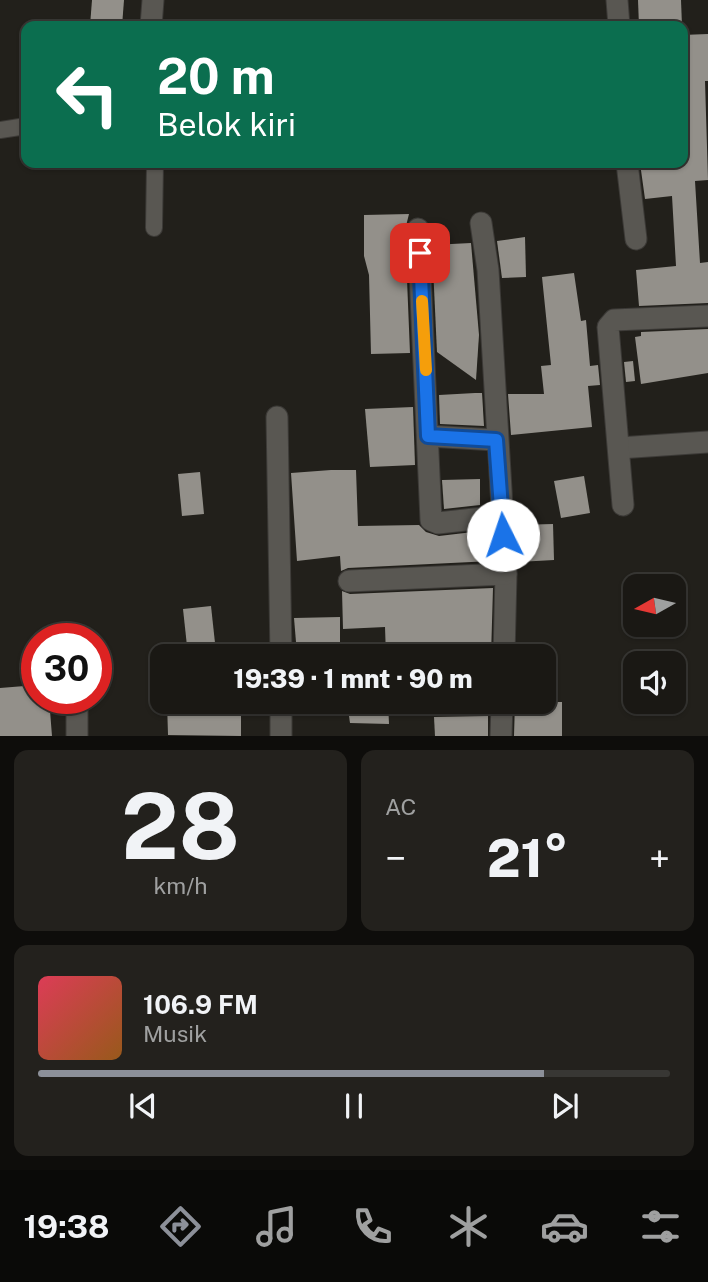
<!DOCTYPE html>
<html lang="id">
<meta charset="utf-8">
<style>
:root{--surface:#1a1814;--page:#23211d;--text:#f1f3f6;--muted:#9fa0a0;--line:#383734;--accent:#8c9099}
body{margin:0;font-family:"Public Sans",sans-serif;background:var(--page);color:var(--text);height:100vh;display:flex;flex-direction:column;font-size:26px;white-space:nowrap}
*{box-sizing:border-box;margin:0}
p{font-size:23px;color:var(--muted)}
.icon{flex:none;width:38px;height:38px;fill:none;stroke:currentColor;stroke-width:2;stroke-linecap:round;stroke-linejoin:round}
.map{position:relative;height:736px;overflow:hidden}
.panel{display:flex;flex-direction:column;gap:14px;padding:14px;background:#0e0d0b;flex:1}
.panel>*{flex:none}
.guide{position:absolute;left:21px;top:21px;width:667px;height:147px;border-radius:14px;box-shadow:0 2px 5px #0004,0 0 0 2px var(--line);background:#0b6e4f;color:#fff;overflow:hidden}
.needle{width:46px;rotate:262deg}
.controls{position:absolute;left:623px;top:574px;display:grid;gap:14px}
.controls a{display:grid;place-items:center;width:63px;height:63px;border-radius:14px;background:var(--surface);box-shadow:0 2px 5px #0004,0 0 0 2px var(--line);font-size:35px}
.speed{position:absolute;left:21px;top:623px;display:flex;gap:14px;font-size:35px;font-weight:700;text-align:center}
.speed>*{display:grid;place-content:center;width:91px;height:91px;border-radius:50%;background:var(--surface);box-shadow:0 2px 5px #0004,0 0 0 2px var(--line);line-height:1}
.speed .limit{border:10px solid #d22;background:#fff;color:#111}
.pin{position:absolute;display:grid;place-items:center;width:60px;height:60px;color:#fff;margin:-30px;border-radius:14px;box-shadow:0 4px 10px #0006}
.me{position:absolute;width:77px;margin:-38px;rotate:356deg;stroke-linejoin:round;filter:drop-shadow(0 0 5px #0008)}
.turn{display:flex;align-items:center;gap:24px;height:147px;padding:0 21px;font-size:32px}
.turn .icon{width:91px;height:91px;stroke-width:2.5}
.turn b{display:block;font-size:49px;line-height:60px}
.big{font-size:52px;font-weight:800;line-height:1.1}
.panel .widget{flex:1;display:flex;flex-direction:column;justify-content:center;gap:10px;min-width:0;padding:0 24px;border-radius:14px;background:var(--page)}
.panel .dial{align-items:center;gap:0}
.dial b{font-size:91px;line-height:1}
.song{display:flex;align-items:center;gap:21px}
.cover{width:84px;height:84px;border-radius:10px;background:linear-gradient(135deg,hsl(350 70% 55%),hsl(30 70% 35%))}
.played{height:7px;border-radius:4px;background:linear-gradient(90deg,var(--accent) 80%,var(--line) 80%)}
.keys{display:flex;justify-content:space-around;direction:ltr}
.heat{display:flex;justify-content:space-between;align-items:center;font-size:38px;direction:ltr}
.panel .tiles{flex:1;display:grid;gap:14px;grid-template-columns:1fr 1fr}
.widget:last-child{grid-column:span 2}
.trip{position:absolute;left:150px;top:644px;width:406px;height:70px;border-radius:14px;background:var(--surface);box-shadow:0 2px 5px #0004,0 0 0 2px var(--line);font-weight:800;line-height:70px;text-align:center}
.dock{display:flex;height:112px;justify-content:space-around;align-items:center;background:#0a0a08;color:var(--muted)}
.dock .icon{width:49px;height:49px}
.dock .selected{color:var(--accent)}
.dock b{font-size:32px;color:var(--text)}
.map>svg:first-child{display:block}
</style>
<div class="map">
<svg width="708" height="736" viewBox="0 0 708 736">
<rect width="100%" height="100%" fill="#22201b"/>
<!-- building -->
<g fill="#93908a">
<path d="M 92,0 L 124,0 L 122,26 L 90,26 Z"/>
<path d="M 638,0 L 681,0 L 682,26 L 639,26 Z"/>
<path d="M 708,34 L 708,81 L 705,81 L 708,180 L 695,181 L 700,263 L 708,262 L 708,303 L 639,306 L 636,270 L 676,266 L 672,196 L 645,199 L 640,163 L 682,163 L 682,35 Z"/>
<path d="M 409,214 L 405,230 L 410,353 L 371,354 L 369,275 L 364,256 L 364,215 Z"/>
<path d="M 525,237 L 526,277 L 502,278 L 497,241 Z"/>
<path d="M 471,243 L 479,335 L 476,380 L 437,352 L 432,245 Z"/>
<path d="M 574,273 L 581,321 L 586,320 L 590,366 L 598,365 L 600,385 L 588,386 L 592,427 L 511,435 L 508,394 L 544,394 L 541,366 L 551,365 L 542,277 Z"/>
<path d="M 708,329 L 708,373 L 641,384 L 635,337 L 641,336 L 641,332 Z"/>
<path d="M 633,361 L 635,381 L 626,382 L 624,362 Z"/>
<path d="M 475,393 L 482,393 L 484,426 L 440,424 L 439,395 Z"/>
<path d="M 413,407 L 415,465 L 370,467 L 365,409 Z"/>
<path d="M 331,470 L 356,470 L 358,526 L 419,525 L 426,532 L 439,536 L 490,530 L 492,561 L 348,568 L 341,571 L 340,556 L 297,561 L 291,473 Z"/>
<path d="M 200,472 L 204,514 L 182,516 L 178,474 Z"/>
<path d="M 584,476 L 590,513 L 561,518 L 554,481 Z"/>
<path d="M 480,479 L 480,505 L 444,509 L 442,480 Z"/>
<path d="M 553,524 L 554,560 L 518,562 L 516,525 Z"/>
<path d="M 493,588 L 491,656 L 386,656 L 385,627 L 343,629 L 342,591 L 350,594 Z"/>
<path d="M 211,606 L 215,643 L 187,646 L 183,609 Z"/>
<path d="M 340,617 L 340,653 L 297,654 L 294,618 Z"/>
<path d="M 37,685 L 37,698 L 49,698 L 52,736 L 0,736 L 0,688 Z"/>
<path d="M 167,702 L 241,702 L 241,736 L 168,735 Z"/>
<path d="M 347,702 L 388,702 L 389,724 L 350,723 Z"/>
<path d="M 515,702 L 562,702 L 562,736 L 514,736 Z"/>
<path d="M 488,716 L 488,736 L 435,736 L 434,717 Z"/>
</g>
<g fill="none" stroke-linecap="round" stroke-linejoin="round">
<defs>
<g id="lane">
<path d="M 0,130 L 26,126"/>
<path d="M 154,228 L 155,163"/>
</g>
<g id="street">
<path d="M 617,0 L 619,26"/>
<path d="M 151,26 L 153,0"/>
<path d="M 627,163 L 636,239"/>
<path d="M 481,223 L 488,270 L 506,574 L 504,656"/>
<path d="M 418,229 L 431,520 L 438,523 L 501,516"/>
<path d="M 277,417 L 281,656"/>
<path d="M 428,436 L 496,440"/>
<path d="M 619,448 L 708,442"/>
<path d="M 623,505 L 608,327 L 614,320 L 708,316"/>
<path d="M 349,581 L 506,574"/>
<path d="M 77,698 L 77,736"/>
<path d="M 281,702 L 281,736"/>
<path d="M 501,736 L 502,702"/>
</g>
</defs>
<!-- lane casing -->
<use href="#lane" stroke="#3c3a37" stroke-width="18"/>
<!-- street casing -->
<use href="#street" stroke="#3c3a37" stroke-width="23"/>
<!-- lane -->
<use href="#lane" stroke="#595752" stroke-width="16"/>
<!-- street -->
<use href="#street" stroke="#595752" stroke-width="21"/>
</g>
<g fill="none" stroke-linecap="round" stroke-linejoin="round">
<defs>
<path id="route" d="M 420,253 L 428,436 L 496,440 L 503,535"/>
</defs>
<!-- route casing -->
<use href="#route" stroke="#114b97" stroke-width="18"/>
<!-- route -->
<use href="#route" stroke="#1a73e8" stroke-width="12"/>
<!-- slow -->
<path stroke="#f59e0b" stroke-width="12" d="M 422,301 L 426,370"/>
</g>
</svg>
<div class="controls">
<a><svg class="needle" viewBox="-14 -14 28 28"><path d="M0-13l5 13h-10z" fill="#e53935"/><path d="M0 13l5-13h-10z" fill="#9fa0a0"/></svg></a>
<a><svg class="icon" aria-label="sound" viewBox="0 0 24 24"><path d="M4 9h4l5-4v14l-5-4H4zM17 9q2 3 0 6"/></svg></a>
</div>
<div class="speed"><div class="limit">30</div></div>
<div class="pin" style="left:420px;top:253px;background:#d93025"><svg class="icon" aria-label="arrive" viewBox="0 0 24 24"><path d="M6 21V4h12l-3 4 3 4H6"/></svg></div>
<svg class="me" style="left:503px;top:535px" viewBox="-20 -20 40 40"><circle r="19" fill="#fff"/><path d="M0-13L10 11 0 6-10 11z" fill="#1a73e8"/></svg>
<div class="trip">19:39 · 1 mnt · 90 m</div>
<div class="guide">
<div class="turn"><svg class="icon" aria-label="left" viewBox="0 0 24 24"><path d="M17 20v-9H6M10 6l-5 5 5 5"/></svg><div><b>20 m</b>Belok kiri</div></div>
</div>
</div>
<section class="panel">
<div class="tiles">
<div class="widget dial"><b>28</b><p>km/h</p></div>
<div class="widget"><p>AC</p>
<div class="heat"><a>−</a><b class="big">21°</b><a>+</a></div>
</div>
<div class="widget">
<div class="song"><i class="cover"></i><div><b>106.9 FM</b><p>Musik</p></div></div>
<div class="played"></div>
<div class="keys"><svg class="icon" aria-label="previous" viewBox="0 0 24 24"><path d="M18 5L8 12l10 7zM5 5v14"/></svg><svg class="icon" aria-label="pause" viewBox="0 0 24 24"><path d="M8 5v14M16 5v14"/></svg><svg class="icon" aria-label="next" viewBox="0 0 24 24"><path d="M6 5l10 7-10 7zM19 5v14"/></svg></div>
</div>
</div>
</section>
<nav class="dock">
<b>19:38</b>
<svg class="icon selected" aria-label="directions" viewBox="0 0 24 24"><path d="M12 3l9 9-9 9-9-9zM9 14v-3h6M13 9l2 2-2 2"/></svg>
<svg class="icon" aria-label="music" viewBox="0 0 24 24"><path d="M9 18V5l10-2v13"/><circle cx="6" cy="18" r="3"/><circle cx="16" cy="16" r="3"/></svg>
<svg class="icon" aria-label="phone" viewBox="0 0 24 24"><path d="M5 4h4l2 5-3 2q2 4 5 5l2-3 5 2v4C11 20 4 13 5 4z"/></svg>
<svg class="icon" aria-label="climate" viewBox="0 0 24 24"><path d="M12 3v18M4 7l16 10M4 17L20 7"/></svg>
<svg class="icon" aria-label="car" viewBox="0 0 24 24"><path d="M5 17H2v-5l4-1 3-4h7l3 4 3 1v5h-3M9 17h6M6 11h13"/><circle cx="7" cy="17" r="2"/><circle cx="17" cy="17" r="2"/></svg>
<svg class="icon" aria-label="filters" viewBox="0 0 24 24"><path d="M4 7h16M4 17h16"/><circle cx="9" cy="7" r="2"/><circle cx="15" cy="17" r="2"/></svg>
</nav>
